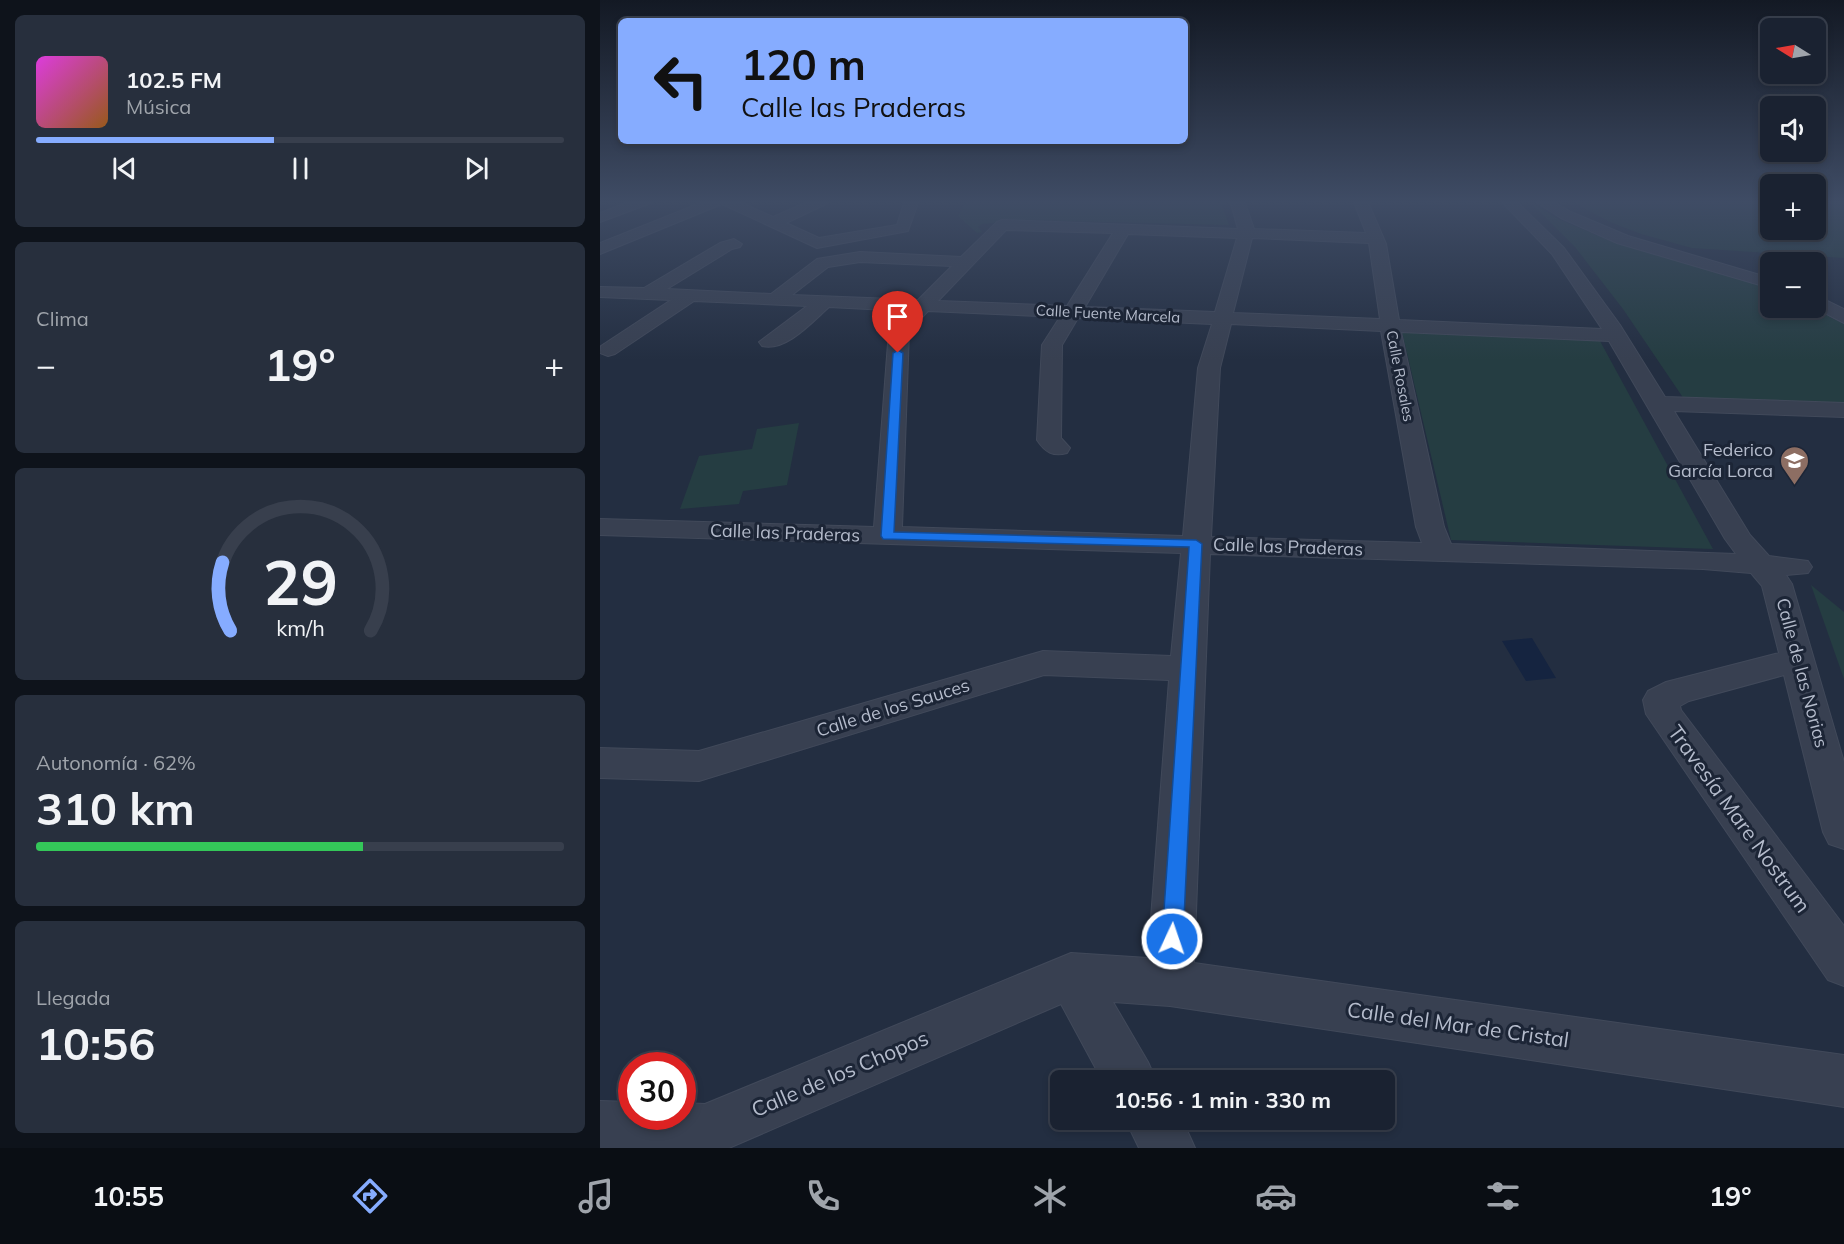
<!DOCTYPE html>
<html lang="es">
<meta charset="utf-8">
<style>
:root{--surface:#1a2231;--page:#272f3d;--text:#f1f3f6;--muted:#9fa4ab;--line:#383f4d;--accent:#86acff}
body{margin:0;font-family:Mulish,sans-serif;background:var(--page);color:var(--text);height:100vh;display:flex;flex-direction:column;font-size:22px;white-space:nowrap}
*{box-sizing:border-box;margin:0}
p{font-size:20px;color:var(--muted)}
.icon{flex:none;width:33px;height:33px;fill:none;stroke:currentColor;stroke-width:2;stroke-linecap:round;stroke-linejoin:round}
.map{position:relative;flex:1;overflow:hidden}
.side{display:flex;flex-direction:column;gap:15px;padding:15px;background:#0e131b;width:600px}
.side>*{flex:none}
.hud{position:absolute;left:18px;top:18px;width:570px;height:126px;border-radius:9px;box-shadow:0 3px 9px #0003,0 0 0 2px var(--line);background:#86acff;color:#111;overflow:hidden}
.needle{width:39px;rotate:281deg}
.buttons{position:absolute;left:1160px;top:18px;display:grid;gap:12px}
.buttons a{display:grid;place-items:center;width:66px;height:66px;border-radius:9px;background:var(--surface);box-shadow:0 3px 9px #0003,0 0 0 2px var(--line);font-size:30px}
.speed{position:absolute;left:18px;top:1052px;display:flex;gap:12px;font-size:30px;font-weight:700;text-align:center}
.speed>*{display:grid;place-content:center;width:78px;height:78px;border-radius:50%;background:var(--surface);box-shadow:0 3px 9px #0003,0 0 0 2px var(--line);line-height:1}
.speed .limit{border:9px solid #d22;background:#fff;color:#111}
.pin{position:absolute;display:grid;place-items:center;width:51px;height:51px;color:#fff;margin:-62px -26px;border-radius:50% 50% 50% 0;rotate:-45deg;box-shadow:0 0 6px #0007}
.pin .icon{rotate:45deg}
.me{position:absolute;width:66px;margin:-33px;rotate:3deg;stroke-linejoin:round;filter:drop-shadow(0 0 4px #0008)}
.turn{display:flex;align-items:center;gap:21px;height:126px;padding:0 24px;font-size:27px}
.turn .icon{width:78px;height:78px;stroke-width:2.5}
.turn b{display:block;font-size:42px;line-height:51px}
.big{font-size:45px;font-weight:700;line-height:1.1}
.side .widget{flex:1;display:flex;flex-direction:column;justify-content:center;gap:9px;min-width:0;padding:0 21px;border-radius:9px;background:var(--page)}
.side .dial{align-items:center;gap:0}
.dial svg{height:156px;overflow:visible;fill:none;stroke:var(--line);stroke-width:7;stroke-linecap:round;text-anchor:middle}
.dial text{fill:var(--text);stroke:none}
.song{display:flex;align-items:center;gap:18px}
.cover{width:72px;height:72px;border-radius:9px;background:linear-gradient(135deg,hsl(300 70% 55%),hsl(30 70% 35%))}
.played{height:6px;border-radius:3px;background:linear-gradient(90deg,var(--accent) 45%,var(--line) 45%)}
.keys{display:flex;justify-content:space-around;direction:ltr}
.heat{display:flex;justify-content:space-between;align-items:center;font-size:33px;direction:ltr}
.charge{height:9px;border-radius:4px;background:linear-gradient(90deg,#34c759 62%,var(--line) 0)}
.trip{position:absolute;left:450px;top:1070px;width:345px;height:60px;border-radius:9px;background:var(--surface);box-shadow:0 3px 9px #0003,0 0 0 2px var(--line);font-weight:700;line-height:60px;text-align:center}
.tabs{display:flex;height:96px;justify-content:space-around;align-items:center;background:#0a0e14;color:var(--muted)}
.tabs .icon{width:42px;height:42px}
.tabs .current{color:var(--accent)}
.tabs b{font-size:27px;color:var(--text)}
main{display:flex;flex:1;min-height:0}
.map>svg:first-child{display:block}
</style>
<main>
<section class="side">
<div class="widget">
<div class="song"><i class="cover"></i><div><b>102.5 FM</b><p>Música</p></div></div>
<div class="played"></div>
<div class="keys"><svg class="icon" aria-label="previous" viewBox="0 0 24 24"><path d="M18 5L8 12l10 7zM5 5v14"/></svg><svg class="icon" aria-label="pause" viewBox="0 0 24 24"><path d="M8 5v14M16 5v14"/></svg><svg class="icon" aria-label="next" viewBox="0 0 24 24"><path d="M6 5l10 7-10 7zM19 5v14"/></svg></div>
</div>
<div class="widget"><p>Clima</p>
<div class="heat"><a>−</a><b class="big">19°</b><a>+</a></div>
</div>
<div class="widget dial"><svg viewBox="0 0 100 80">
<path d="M14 69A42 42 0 1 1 86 69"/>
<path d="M14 69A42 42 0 0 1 10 34" stroke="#86acff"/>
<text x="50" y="56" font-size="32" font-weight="700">29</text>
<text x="50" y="72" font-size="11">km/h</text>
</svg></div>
<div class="widget"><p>Autonomía · 62%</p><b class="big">310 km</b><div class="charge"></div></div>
<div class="widget"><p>Llegada</p><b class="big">10:56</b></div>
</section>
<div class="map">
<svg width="1244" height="1148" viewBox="0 0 1244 1148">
<rect width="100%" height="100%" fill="#232e41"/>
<!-- green -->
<g fill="#253d42">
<path d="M 367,200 L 630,200 L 631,201 L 622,205 L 629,225 L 425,220 L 382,224 L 378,227 L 382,232 L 377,233 L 358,216 Z"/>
<path d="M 969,200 L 1170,200 L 1170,230 L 1215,230 L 1215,200 L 1244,200 L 1244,258 L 1092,248 L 1041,234 L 1010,222 Z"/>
<path d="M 929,201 L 956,218 L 1015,243 L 1170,288 L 1170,308 L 1212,308 L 1244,324 L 1244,406 L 1086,402 L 1023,309 L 975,247 Z"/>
<path d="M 802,332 L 1000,341 L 1113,549 L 851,540 Z"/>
<path d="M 199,423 L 187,485 L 143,491 L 139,504 L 80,509 L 99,456 L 152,449 L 157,429 Z"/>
<path d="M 1211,585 L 1244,612 L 1244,679 Z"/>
</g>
<!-- water -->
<path fill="#152440" d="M 932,638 L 956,678 L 926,681 L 902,641 Z"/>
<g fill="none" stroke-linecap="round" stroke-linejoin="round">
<defs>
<g id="minor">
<path d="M 34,200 L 53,200 L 51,203 L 0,222 L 0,213 Z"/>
<path d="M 108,200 L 135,200 L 173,217 L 212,200 L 230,200 L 228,203 L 186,223 L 219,238 L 297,225 L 305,200 L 319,200 L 308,231 L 217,248 L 122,204 L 0,254 L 0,243 Z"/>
<path d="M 630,200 L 644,200 L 654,229 L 766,233 L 753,200 L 767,200 L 786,244 L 799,320 L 1002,329 L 952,254 L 900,200 L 915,200 L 964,248 L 1020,325 L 1065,397 L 1244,403 L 1244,417 L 1074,411 L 1150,535 L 1169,556 L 1208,561 L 1212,567 L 1208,573 L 1186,575 L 1192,584 L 1244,762 L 1244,849 L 1229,844 L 1223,832 L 1184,675 L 1089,701 L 1080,706 L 1081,710 L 1244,926 L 1244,986 L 1228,980 L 1046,714 L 1043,700 L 1048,691 L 1066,682 L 1179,653 L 1162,586 L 1151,573 L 1103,569 L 610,554 L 594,963 L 1244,1055 L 1244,1107 L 570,1006 L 513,1002 L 548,1062 L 556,1080 L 502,1080 L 461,1004 L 129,1148 L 0,1148 L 0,1101 L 32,1102 L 32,1116 L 82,1116 L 82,1103 L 105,1104 L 471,953 L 548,958 L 569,680 L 444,675 L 99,781 L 0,778 L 0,748 L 99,751 L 443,651 L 571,656 L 581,553 L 0,535 L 0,519 L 274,527 L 289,330 L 307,311 L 229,307 C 212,322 186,352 162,346 L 159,342 L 207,306 L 94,301 L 15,354 L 8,356 L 0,353 L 1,346 L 71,300 L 0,297 L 0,287 L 44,288 L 120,243 L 134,239 L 142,244 L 140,247 L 132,249 L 67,289 L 171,294 L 217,259 L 223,258 L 260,252 L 361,257 L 397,222 L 402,220 L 638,229 ZM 406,230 L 513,233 L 467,306 L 338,301 ZM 528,234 L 637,238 L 615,312 L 485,307 ZM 652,238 L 769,243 L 780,319 L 633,313 ZM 260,262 L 352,266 L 318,300 L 192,295 L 228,267 ZM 328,311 L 460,317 L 442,345 L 437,440 C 445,452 453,457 467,453 L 470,448 L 461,438 L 462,345 L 478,318 L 612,324 L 598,368 L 583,536 L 302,527 L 309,331 ZM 631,324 L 781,331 L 816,527 L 822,543 L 611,537 L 620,368 ZM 801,332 L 1009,341 L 1125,539 L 1136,554 L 851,544 L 844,527 Z"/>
<path d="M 933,200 L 950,200 L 971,212 L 1028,236 L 1170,278 L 1170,288 L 1017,243 L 961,218 Z"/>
<path d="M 1215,295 L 1244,309 L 1244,323 L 1215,308 Z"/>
<path d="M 525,1119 L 582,1119 L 595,1148 L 539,1148 Z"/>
</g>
</defs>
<!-- minor casing -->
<use href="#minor" stroke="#41495a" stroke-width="2"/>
<!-- minor -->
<use href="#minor" fill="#384051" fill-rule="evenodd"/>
</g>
<!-- sky -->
<linearGradient id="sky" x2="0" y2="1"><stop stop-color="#131924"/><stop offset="0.56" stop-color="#3f4c65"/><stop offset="1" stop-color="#3f4c65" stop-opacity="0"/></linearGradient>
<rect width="1244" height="360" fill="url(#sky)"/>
<!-- route -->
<path fill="#1a73e8" stroke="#114b97" stroke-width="1.5" d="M 298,350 L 303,353 L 294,532 L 596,540 L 602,544 L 583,939 L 580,945 L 572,948 L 565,945 L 562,939 L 589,547 L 283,539 L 281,536 L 293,353 Z"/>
<!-- icons -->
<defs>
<symbol id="school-pin" viewBox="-11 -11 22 30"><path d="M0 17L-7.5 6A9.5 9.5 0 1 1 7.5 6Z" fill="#8d6e63" stroke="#1c2536"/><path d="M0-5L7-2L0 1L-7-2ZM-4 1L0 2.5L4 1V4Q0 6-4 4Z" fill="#fff"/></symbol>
</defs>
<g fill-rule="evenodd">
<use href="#school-pin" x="1178" y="444" width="33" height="45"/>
</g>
<g text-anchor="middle" stroke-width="6" stroke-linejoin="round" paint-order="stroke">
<!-- far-street labels -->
<g font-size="15" fill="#b4bbcb" stroke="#1c2536">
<text transform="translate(508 314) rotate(3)" y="5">Calle Fuente Marcela</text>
<text transform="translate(800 376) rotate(79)" y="5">Calle Rosales</text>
</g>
<!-- poi labels -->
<g font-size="18" fill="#b4bbcb" stroke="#1c2536" text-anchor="end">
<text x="1173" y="456">Federico<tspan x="1173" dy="21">García Lorca</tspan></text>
</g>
<!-- street labels -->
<g font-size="18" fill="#b4bbcb" stroke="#1c2536">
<text transform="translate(185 533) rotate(2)" y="6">Calle las Praderas</text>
<text transform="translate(688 547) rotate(2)" y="6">Calle las Praderas</text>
<text transform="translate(1202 673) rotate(75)" y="6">Calle de las Norias</text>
<text transform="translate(293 708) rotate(-17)" y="6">Calle de los Sauces</text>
</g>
<!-- near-street labels -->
<g font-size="21" fill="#b4bbcb" stroke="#1c2536">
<text transform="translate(1139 819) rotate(54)" y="7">Travesía Mare Nostrum</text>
<text transform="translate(858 1025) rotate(8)" y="7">Calle del Mar de Cristal</text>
<text transform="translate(240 1074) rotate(-23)" y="7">Calle de los Chopos</text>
</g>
</g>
</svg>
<div class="buttons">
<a><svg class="needle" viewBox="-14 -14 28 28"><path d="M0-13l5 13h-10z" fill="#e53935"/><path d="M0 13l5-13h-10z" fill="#9fa4ab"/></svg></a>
<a><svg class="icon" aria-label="sound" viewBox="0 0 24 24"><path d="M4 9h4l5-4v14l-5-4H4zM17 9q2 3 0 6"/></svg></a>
<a>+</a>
<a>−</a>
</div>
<div class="speed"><div class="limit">30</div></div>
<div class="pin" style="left:298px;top:353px;background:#d93025"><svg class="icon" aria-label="arrive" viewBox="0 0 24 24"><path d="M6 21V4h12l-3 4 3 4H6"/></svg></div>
<svg class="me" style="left:572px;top:939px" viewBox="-20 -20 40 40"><circle r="17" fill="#1a73e8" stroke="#fff" stroke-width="3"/><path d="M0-11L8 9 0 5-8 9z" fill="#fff"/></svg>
<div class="trip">10:56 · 1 min · 330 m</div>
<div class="hud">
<div class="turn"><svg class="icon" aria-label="left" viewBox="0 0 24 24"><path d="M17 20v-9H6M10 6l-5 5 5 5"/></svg><div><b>120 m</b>Calle las Praderas</div></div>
</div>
</div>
</main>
<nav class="tabs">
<b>10:55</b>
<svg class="icon current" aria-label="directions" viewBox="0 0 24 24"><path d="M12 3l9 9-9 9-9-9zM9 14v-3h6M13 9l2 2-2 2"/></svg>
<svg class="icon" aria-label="music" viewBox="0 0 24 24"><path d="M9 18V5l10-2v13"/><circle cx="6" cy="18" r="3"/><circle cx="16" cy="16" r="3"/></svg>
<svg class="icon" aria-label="phone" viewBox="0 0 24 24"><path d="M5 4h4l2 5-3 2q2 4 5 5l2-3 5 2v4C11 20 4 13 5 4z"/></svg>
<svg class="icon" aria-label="climate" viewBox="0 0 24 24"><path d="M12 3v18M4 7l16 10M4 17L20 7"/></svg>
<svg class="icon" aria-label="car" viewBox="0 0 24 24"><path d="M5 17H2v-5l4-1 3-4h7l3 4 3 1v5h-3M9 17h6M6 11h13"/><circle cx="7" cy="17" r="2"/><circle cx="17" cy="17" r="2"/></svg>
<svg class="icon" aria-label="filters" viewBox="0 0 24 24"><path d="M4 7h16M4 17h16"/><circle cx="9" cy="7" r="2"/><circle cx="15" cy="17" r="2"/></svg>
<b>19°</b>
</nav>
